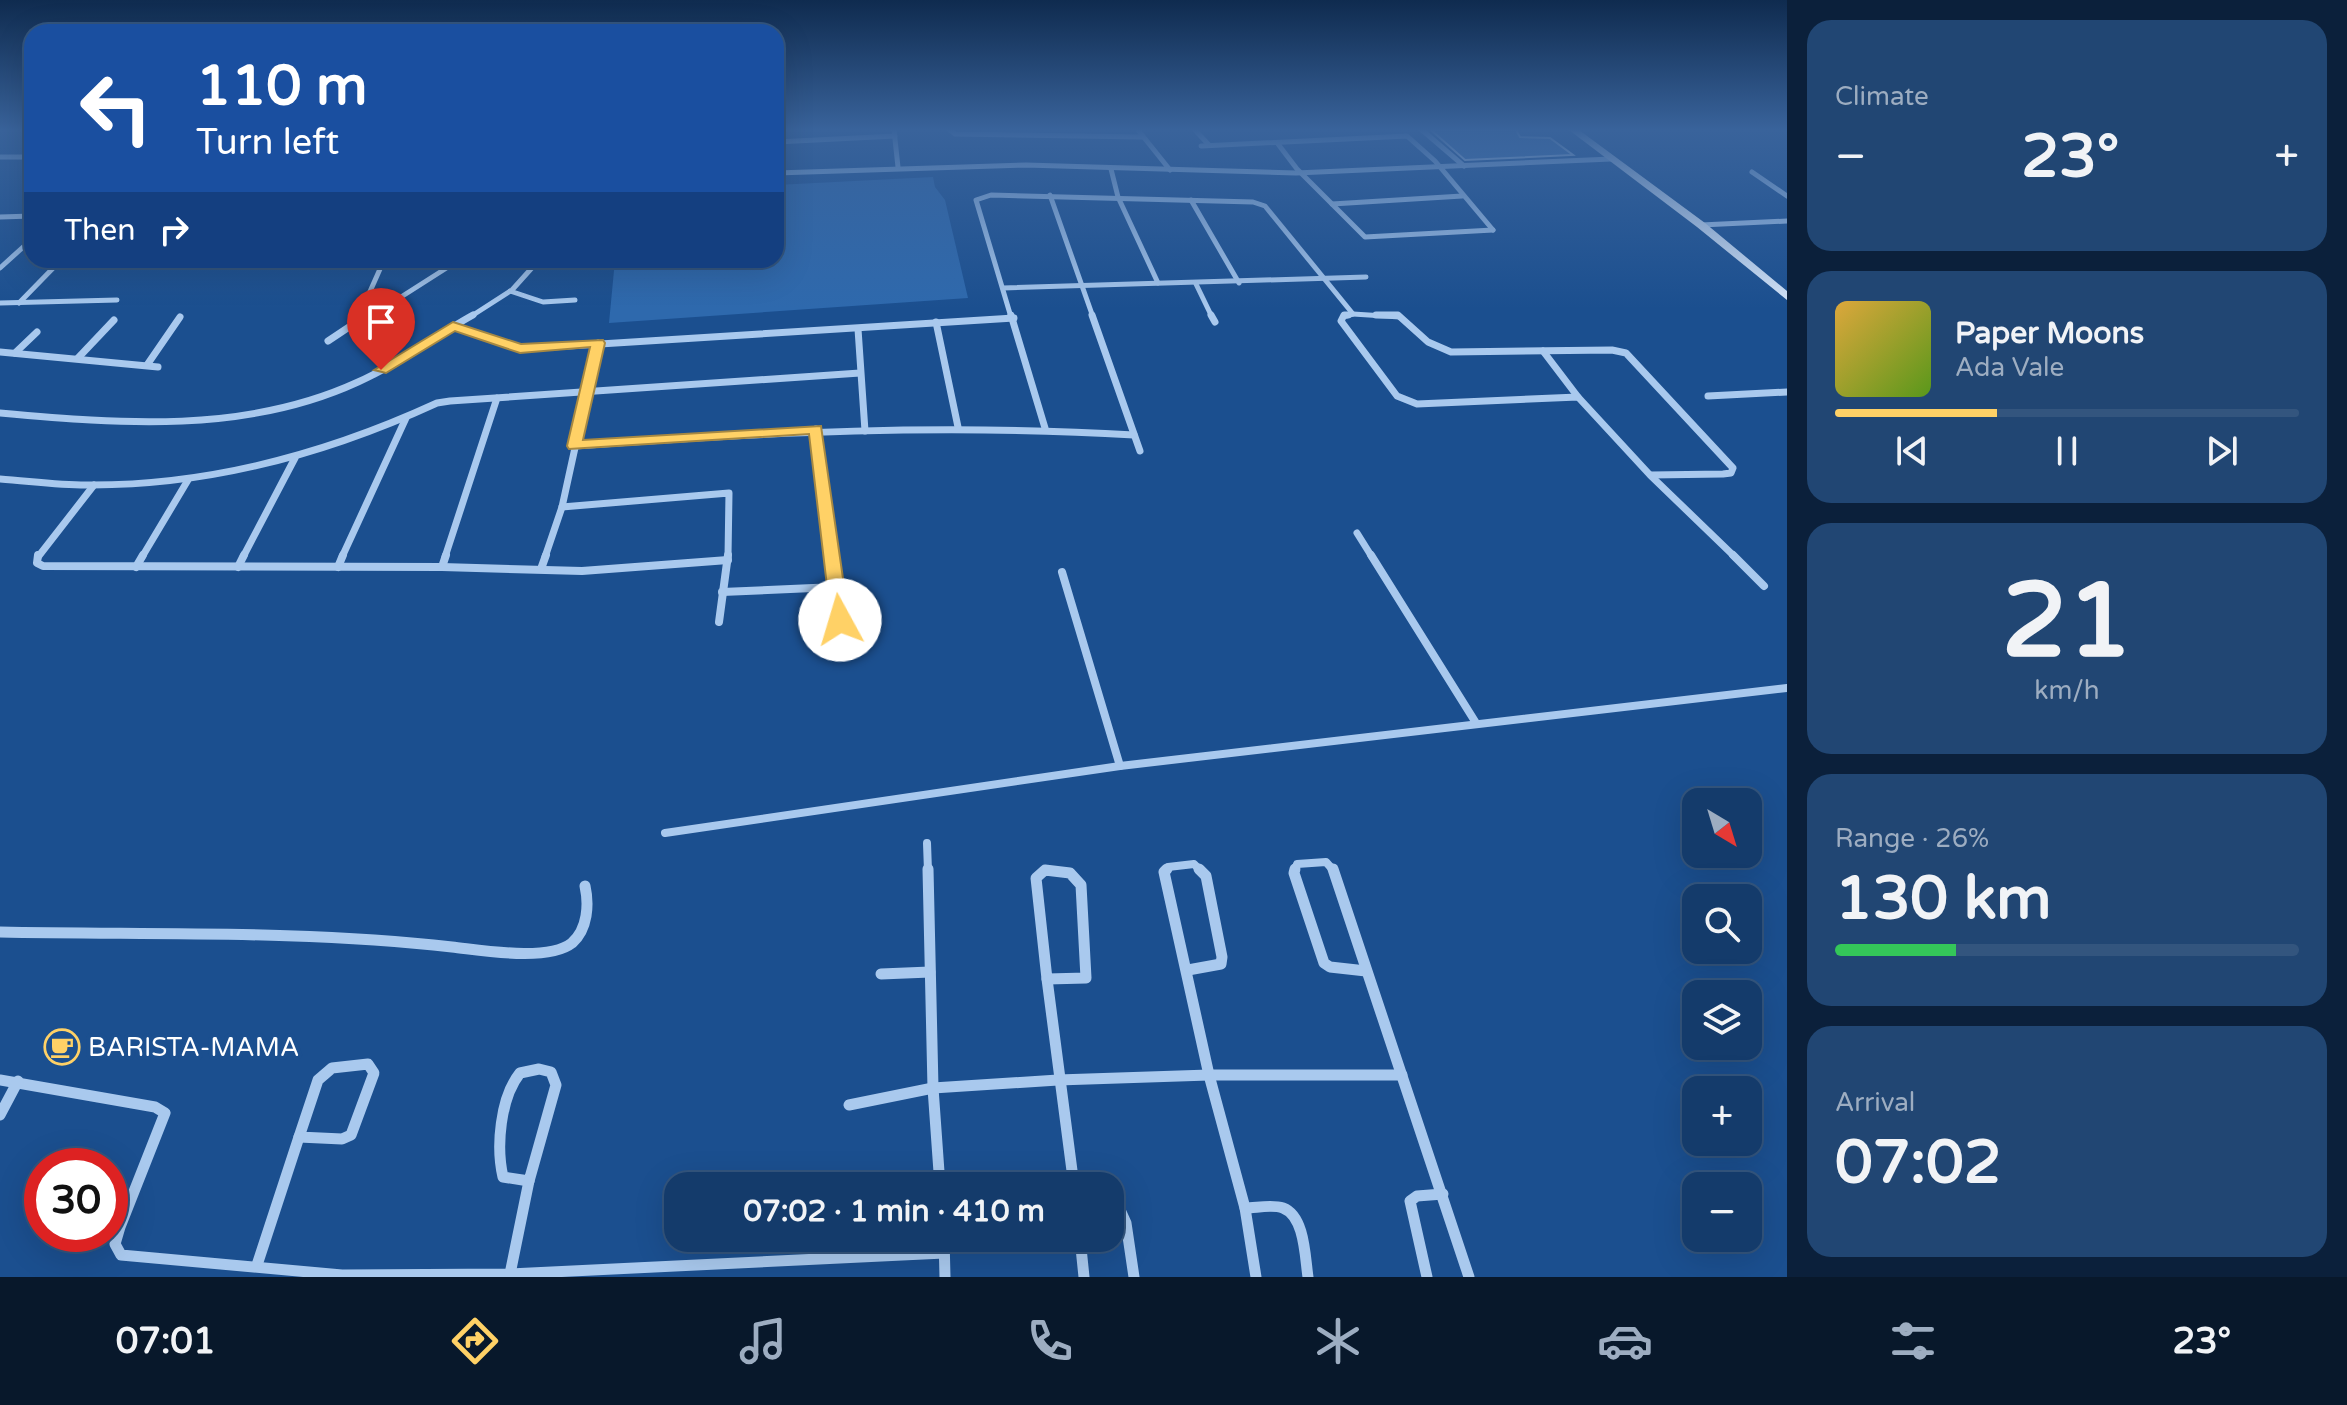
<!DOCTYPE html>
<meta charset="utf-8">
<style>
:root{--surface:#143b6b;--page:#214673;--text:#f1f3f6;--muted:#9dadc1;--line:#33557e;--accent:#ffd166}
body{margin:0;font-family:"Varela Round",sans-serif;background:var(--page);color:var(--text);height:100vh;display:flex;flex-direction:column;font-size:30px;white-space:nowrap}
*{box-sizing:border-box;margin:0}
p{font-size:26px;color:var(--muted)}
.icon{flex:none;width:44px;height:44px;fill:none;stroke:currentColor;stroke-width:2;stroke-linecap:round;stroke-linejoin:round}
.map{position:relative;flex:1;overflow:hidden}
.panel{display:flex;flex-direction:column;gap:20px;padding:20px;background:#0b203b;width:560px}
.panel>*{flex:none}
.guide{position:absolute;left:24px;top:24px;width:760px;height:244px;border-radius:24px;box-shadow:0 8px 32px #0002,0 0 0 2px var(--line);background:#1a4fa0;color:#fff;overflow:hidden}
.needle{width:52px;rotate:142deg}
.fabs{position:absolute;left:1682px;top:788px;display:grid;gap:16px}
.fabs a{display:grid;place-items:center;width:80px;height:80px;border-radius:16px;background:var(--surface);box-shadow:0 8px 32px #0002,0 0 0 2px var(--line);font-size:40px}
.speed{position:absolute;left:24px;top:1148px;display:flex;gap:16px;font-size:40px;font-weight:700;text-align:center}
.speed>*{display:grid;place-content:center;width:104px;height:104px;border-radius:50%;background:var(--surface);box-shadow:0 8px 32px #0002,0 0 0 2px var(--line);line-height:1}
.speed .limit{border:12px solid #d22;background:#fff;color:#111}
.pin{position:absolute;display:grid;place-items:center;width:68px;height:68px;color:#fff;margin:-82px -34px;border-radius:50% 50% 50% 0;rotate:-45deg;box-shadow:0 0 8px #0007}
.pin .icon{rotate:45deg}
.me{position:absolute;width:88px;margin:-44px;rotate:354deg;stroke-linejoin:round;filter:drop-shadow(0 0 6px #0008)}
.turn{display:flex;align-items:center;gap:28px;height:168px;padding:0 40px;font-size:36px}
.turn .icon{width:104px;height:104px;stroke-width:2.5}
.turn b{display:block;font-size:56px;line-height:68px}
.then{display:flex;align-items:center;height:76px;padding:0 40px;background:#0003;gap:16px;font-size:30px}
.big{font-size:60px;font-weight:800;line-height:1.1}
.panel .tile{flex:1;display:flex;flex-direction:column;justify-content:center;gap:12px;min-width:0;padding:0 28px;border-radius:24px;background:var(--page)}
.panel .dial{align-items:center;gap:0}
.dial b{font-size:104px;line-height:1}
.song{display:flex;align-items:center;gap:24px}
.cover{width:96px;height:96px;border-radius:12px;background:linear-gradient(135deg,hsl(40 70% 55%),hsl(90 70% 35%))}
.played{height:8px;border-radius:4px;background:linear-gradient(90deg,var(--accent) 35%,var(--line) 35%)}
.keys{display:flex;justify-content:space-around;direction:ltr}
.heat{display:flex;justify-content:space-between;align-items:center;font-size:44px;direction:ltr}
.charge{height:12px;border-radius:6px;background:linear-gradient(90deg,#34c759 26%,var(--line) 0)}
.trip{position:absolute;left:664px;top:1172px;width:460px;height:80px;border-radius:24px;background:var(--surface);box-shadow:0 8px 32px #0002,0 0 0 2px var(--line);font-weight:800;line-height:80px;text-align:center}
.tabs{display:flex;height:128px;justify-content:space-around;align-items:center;background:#08182b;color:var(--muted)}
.tabs .icon{width:56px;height:56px}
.tabs .selected{color:var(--accent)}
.tabs b{font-size:36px;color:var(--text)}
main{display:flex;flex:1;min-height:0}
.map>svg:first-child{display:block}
</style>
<main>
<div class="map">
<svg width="1787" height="1277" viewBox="0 0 1787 1277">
<rect width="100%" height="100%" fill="#1b4f8f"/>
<!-- green -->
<path fill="#2e69ad" d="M 933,177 L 935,187 L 945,200 L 968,298 L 609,323 L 615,260 L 776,260 L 776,185 Z"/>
<!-- building -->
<path fill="#4478b7" stroke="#cfe3fa" stroke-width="2" d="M 1431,130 L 1516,130 L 1520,137 L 1550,138 L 1573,155 L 1465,160 Z"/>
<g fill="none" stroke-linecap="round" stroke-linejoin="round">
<!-- street-far3 -->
<g stroke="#a9c9ee" stroke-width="5">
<path d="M 894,130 L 898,167"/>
<path d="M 950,130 L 955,134 L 1142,137"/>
<path d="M 1138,130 L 1170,170"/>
<path d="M 1195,130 L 1209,145"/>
<path d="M 1422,130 L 1464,166"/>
<path d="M 776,142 L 895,136"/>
<path d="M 1278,144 L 1297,169 L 1365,237 L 1493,230"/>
<path d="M 1201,146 L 1407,136 L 1435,161 L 1493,230"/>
<path d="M 0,157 L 32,157"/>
<path d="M 1111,169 L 1118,197 L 1158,283"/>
<path d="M 1752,172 L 1787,196"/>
<path d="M 776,173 L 1026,165 L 1296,173 L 1611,159"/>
<path d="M 1050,195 L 1093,317"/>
<path d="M 1191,200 L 1239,283"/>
<path d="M 1332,204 L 1462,196"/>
<path d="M 0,217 L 32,216"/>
<path d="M 1701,225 L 1787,221"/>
<path d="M 537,264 L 590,263"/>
<path d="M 0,268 L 32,239"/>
<path d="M 1196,284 L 1212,317"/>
<path d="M 1003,288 L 1366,277"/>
<path d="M 510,291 L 543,302 L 575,300"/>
<path d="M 0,303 L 117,300"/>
<path d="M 19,303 L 61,260"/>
<path d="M 372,311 L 364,305 L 384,260"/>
<path d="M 1353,314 L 1400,317"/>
<path d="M 364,317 L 390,304 L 459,260"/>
<path d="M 470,317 L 512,290 L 539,260"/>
<path d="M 1011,317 L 976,200 L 991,195 L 1253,202 L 1265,206 L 1353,314 L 1343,317"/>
</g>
<!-- street-far2 -->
<g stroke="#a9c9ee" stroke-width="7">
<path d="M 1011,315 L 1045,428"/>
<path d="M 1092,315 L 1140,451"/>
<path d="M 1211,315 L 1215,322"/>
<path d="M 1348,315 L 1344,315 L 1341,321 L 1397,396 L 1417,404 L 1578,397 L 1650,475 L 1735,557"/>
<path d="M 1376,315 L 1398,315 L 1428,342 L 1451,352 L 1612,350 L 1626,353 L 1733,468 L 1731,473 L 1723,474 L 1651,475"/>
<path d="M 936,322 L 958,427"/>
<path d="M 453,326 L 520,349 L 1014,318"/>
<path d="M 858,329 L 865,431"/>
<path d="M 328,341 L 367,315"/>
<path d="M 1543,351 L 1578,397"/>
<path d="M 0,352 L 158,367"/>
<path d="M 15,353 L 37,332"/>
<path d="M 78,358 L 114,320"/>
<path d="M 147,365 L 180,317"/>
<path d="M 1708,396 L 1787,392"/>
<path d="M 0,413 C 121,424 245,434 358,382 C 399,364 435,336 473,315"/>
<path d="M 816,429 L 832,557"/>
<path d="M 575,446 C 762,432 947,424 1134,435"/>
<path d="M 0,479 C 29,481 57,485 86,485 C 209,486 326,454 437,403 L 450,401 L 860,373"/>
<path d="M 562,507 L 729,493 L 728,557"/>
<path d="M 1357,533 L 1372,557"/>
<path d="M 38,557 L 94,485"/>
<path d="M 142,557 L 188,480"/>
<path d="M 243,557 L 295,458"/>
<path d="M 342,557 L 406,418"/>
<path d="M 445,557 L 497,398"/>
<path d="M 545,557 L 562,507 L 598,343"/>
</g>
<!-- street-far1 -->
<g stroke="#a9c9ee" stroke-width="8">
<path d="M 38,555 L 37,563 L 43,566 L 442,567 L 582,571 L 728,560"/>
<path d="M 832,555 L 840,620"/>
<path d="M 1371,555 L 1476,723"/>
<path d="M 1733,555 L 1764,586"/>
<path d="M 136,567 L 143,555"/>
<path d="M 238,567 L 244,555"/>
<path d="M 338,567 L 343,555"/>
<path d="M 442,567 L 446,555"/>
<path d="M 541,569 L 546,555"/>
<path d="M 1062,572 L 1120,766"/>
<path d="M 722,592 L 836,587"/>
<path d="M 719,622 L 728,555"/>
<path d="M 665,833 L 1120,766 L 1787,688"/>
<path d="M 927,843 L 928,871"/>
<path d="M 1044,871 L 1058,871"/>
<path d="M 1165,871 L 1168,867 L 1194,864 L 1201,871"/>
<path d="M 1295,871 L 1297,864 L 1326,862 L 1334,871"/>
</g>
<!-- street -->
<g stroke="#a9c9ee" stroke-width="11">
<path d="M 928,869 L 933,1088 L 940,1186"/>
<path d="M 1167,869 L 1164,872 L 1209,1075 L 1245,1208 L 1256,1277"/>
<path d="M 1295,869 L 1294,873 L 1324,963 L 1330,967 L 1366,971"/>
<path d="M 1333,869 L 1469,1277"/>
<path d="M 1045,870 L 1070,873 L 1081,885 L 1086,978 L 1047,979 L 1036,878 Z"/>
<path d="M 0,932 C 150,935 303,930 452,947 C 481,950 548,962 572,943 C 588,929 589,904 585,886"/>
<path d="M 1188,970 L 1221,964 L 1222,957 L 1206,876 L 1199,869"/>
<path d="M 881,974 L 930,972"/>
<path d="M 1047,979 L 1074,1186"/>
<path d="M 368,1064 L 374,1073 L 351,1135 L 342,1139 L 299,1137 L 318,1080 L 332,1068 Z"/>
<path d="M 539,1069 L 551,1072 L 556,1085 L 529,1181 L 503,1177 C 496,1147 500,1098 520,1073 Z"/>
<path d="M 0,1080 L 155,1107 L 165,1113 L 120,1227 L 115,1244 L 121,1255 L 342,1275 L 510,1274 L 944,1253"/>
<path d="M 849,1105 L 933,1088 L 1058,1080 L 1209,1075 L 1402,1075"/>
<path d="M 0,1115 L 18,1081"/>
<path d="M 1245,1208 C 1256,1208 1272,1204 1283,1208 C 1305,1216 1305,1258 1308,1277"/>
<path d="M 1110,1209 L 1121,1212 L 1126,1223 L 1134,1277"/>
<path d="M 944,1238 L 945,1277"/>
<path d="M 1080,1238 L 1084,1277"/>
<path d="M 257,1265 L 299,1137"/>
<path d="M 510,1274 L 529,1181"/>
<path d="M 1427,1277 L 1410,1201 L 1417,1196 L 1443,1194"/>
</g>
<!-- secondary -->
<path fill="#d6e6fa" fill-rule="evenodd" d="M 1569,130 L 1579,130 L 1705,223 L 1787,291 L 1787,300 L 1697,227 Z"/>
</g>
<!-- sky -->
<linearGradient id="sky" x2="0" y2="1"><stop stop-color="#0f2b4f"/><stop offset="0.42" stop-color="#39639b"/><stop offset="1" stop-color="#39639b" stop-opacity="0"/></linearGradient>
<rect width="1787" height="309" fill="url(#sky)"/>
<!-- route -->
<path fill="#ffd166" stroke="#a68842" stroke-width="2" d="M 453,322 L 521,344 L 603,340 L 605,343 L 583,440 L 821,426 L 849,620 L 846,624 L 840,626 L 831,620 L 809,434 L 569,449 L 567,446 L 590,347 L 520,353 L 455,331 L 386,373 L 374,370 Z"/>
<!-- icons -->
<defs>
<symbol id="cafe-ring" viewBox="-11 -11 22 22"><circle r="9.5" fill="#1b4f8f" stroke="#ffd166" stroke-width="1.5"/><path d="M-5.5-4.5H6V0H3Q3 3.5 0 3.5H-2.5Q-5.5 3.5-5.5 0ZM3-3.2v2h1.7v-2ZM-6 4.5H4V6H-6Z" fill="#ffd166"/></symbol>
</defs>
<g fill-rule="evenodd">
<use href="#cafe-ring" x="42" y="1027" width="40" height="40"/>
</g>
<g text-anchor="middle" stroke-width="8" stroke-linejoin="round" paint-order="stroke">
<!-- near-poi labels -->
<g font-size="26" fill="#fff" stroke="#1b4f8f" text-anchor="start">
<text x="88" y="1056">BARISTA-MAMA</text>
</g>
</g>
</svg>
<div class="fabs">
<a><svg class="needle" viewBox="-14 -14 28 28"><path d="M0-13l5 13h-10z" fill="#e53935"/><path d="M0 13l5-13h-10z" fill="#9dadc1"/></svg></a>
<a><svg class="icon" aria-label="search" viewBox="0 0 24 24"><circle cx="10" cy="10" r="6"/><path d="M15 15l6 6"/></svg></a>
<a><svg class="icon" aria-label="layers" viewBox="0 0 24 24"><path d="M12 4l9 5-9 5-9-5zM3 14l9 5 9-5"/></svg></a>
<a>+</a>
<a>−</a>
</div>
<div class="speed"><div class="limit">30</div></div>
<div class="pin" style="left:381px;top:370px;background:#d93025"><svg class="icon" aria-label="arrive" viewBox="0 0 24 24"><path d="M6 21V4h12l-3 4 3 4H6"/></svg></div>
<svg class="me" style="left:840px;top:620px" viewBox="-20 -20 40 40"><circle r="19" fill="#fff"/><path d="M0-13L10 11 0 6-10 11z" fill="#ffd166"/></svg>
<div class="trip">07:02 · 1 min · 410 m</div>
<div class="guide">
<div class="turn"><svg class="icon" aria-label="left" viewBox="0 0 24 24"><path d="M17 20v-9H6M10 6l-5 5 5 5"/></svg><div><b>110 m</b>Turn left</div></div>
<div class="then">Then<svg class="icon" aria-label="right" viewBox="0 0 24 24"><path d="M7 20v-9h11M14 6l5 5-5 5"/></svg></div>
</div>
</div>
<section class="panel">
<div class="tile"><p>Climate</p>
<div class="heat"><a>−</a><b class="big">23°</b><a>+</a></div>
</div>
<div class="tile">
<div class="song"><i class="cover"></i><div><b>Paper Moons</b><p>Ada Vale</p></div></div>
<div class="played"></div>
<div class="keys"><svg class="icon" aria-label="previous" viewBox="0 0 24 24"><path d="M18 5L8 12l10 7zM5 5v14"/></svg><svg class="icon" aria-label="pause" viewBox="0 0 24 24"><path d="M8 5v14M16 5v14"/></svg><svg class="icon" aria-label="next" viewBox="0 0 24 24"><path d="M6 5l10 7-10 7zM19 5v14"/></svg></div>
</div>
<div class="tile dial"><b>21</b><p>km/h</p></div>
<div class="tile"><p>Range · 26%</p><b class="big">130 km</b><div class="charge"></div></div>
<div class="tile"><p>Arrival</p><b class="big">07:02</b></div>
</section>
</main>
<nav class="tabs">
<b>07:01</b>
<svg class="icon selected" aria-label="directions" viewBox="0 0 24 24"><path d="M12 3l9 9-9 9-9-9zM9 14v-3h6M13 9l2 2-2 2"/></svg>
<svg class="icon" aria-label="music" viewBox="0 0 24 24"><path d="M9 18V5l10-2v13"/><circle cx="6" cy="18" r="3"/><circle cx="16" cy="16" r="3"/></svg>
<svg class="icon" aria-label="phone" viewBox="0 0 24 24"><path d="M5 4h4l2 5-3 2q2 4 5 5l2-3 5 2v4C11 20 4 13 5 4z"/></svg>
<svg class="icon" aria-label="climate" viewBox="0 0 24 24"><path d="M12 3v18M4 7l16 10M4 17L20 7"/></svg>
<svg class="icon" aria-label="car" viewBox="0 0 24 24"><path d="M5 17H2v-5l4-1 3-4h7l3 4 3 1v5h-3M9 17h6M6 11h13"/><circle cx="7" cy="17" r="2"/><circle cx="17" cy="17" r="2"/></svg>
<svg class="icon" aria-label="filters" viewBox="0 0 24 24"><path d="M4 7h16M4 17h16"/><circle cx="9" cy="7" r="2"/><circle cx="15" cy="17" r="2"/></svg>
<b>23°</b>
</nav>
